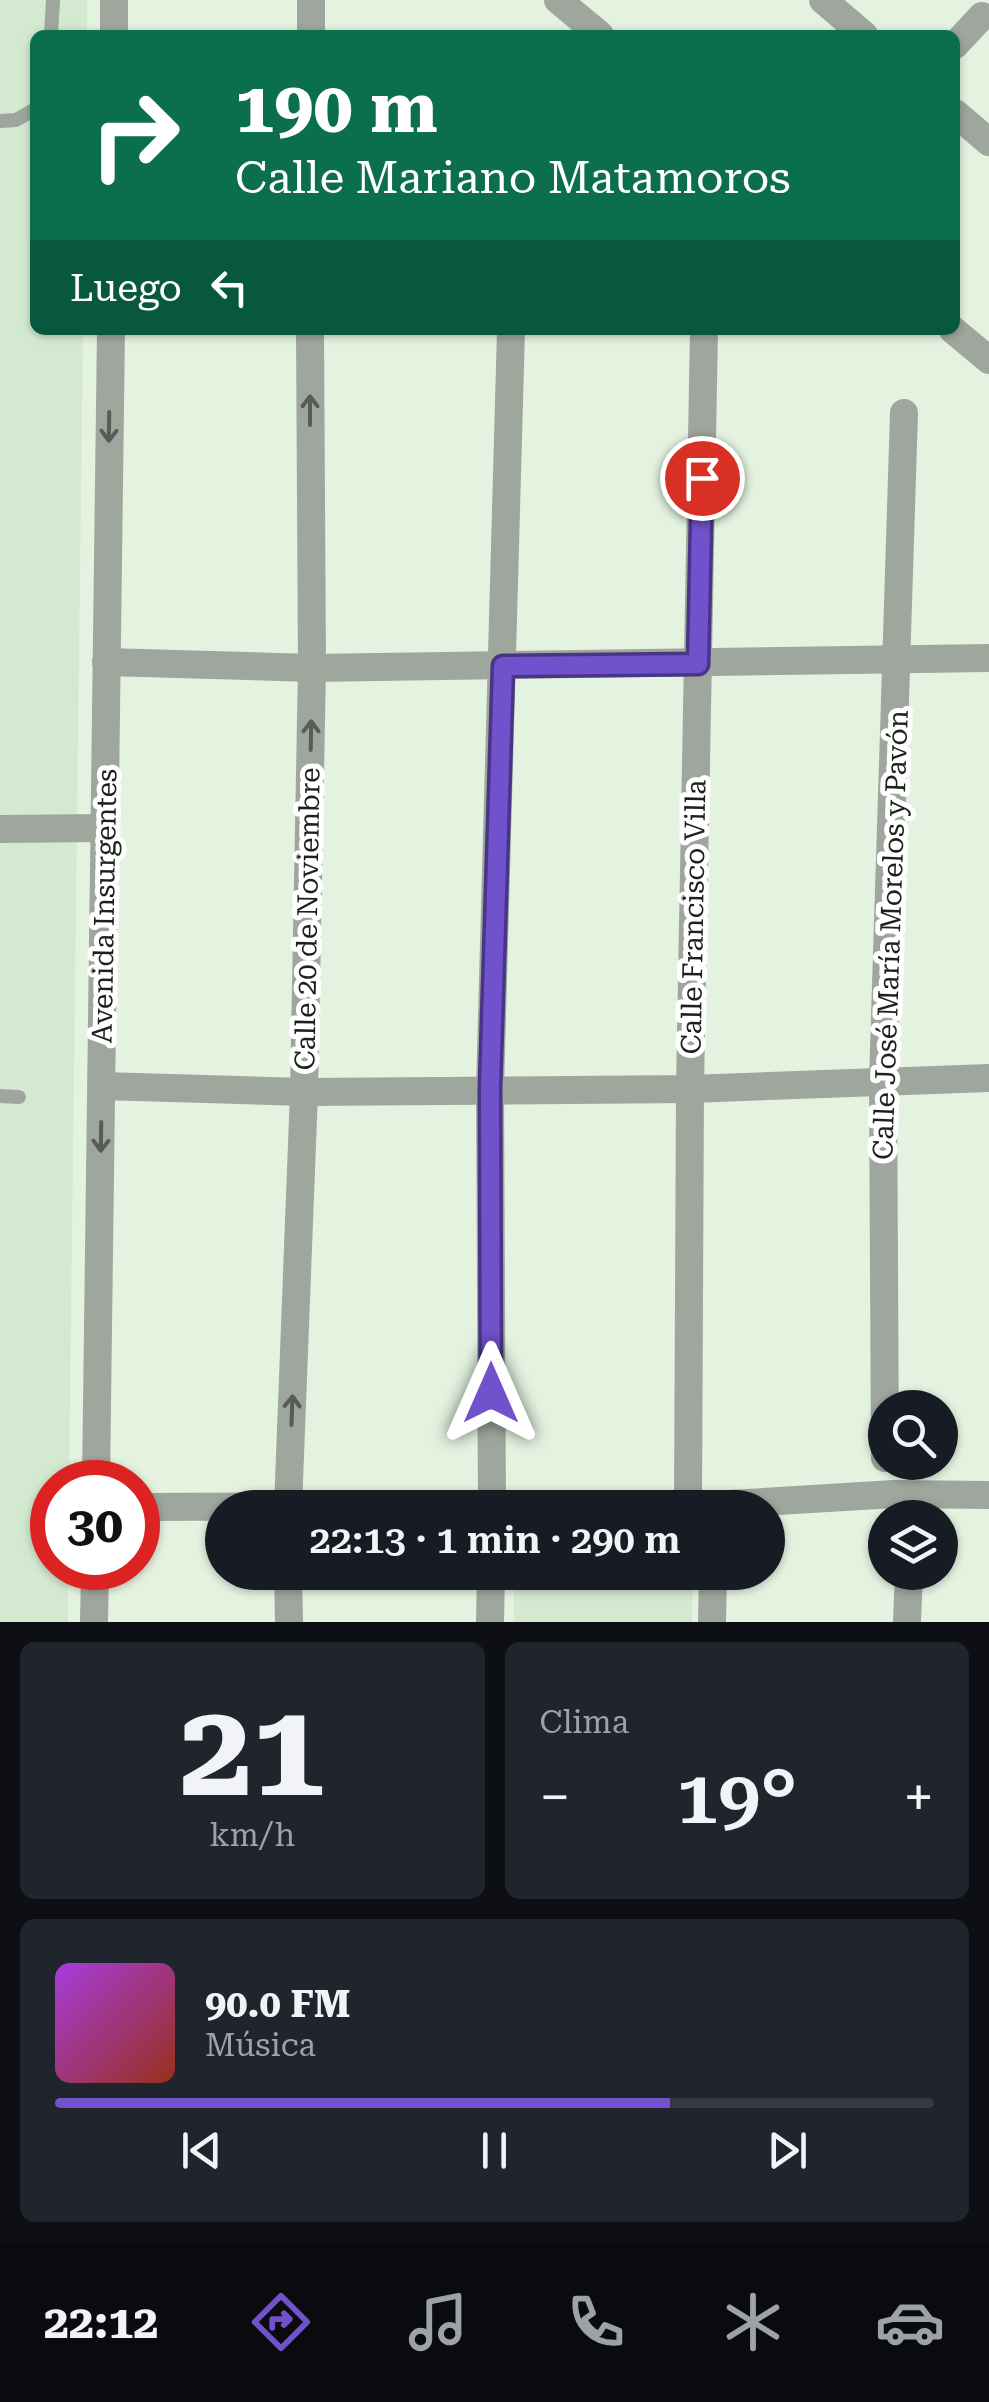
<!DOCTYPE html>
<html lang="es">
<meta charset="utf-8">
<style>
:root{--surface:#171b24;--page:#20242c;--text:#f1f3f6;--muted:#9ea1a6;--line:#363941;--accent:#7052cc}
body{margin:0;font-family:"Roboto Serif",serif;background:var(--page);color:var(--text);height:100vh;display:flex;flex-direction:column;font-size:38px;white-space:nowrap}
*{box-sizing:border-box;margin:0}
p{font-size:32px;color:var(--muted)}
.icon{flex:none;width:55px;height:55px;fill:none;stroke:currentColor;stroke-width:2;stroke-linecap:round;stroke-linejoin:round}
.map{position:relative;height:1622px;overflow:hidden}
.panel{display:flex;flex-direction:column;gap:20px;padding:20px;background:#0d0f14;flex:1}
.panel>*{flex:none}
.banner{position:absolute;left:30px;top:30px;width:930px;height:305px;border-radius:15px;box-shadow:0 2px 8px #0004;background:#0b6e4f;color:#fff;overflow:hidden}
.tools{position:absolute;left:868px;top:1390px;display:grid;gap:20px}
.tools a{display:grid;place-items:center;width:90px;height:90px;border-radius:50%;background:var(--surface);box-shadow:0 2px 8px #0004;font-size:50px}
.speed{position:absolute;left:30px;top:1460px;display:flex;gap:20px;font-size:50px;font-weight:700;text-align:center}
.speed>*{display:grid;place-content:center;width:130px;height:130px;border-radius:50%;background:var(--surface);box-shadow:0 2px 8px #0004;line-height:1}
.speed .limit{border:15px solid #d22;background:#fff;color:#111}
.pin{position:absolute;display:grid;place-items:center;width:85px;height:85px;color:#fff;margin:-42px;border:5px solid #fff;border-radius:50%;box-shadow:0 2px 10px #0007}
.me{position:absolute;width:110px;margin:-55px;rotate:0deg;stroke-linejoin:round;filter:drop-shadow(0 0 8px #0008)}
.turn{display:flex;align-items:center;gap:35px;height:210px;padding:0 40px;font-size:45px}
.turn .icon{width:130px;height:130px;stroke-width:2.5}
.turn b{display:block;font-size:70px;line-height:85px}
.then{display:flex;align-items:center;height:95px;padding:0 40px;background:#0003;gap:20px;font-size:38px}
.big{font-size:75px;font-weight:600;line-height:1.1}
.panel .tile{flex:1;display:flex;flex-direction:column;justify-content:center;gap:15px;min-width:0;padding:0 35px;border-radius:15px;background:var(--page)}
.panel .dial{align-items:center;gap:0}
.dial b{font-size:130px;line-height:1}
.song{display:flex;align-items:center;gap:30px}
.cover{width:120px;height:120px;border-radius:15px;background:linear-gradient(135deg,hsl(280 70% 55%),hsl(10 70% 35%))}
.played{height:10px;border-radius:5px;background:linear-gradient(90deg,var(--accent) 70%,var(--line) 70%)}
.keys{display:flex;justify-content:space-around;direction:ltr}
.heat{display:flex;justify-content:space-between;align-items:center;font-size:55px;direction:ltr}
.panel .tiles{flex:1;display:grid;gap:20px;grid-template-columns:1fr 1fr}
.tile:last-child{grid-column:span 2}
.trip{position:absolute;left:205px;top:1490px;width:580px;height:100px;border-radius:50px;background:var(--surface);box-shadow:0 2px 8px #0004;font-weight:600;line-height:100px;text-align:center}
.dock{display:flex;height:160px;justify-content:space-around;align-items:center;background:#090b0e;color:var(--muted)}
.dock .icon{width:70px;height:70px}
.dock .on{color:var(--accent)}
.dock b{font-size:45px;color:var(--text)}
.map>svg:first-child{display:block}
</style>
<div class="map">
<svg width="989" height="1622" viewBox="0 0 989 1622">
<rect width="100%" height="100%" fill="#e3f3e0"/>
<!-- built -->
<g fill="#d4ead0">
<path d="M 0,0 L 87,0 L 87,35 L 35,35 L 35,330 L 83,330 L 69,1482 L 52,1482 L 52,1568 L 68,1568 L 68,1622 L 0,1622 Z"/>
<path d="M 514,1573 L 693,1573 L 692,1622 L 514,1622 Z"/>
</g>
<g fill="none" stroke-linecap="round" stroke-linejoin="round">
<!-- service -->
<g stroke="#9fa69d" stroke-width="14">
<path d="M 51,35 L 53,0"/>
<path d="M 0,121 L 16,120 L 35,109"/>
<path d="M 0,1096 L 19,1097"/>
</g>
<!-- minor -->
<g stroke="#9fa69d" stroke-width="28">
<path d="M 558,0 L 600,35"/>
<path d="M 823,0 L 864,35"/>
<path d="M 955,45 L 982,16"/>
<path d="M 955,113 L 989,142"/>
<path d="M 953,330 L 989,360"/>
<path d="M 106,662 L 312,668 L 989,658"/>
<path d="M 102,1086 L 304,1092 L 690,1089 L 989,1078"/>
<path d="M 885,1458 L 883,1081 L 904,413"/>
<path d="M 688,1505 L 690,1089 L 704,330"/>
<path d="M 138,1507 L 714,1505 L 894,1494 L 989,1495"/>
<path d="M 492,1508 L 490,1088 L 511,330"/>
<path d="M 490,1622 L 491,1572"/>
<path d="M 712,1622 L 713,1572"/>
<path d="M 907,1622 L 909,1572"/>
</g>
<!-- tertiary -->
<g stroke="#9fa69d" stroke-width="28">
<path d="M 114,35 L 114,0"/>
<path d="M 311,35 L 311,0"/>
<path d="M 0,829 L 104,828"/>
<path d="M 96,1482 L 111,330"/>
<path d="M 288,1508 L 304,1092 L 312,668 L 310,330"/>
<path d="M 288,1572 L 289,1622"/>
<path d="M 94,1622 L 95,1568"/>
</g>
</g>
<!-- one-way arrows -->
<defs><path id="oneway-shaft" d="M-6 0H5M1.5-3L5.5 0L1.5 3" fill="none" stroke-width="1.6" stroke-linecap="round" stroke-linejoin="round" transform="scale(2.5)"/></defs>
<g stroke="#575d56">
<use href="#oneway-shaft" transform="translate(310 410) rotate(-90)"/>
<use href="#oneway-shaft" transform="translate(109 427) rotate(91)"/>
<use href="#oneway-shaft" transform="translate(311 735) rotate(-89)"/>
<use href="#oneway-shaft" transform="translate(101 1137) rotate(91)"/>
<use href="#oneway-shaft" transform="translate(292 1410) rotate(-88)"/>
</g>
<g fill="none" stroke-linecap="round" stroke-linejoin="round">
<defs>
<path id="route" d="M 491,1393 L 490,1088 L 503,666 L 698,664 L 702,478"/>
</defs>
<!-- route casing -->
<use href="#route" stroke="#493585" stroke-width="25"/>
<!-- route -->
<use href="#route" stroke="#7052cc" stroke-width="18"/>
</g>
<g text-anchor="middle" stroke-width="10" stroke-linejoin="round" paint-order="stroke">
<!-- street labels -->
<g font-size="28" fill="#1c221b" stroke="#fff">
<text transform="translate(104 906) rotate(-89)" y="10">Avenida Insurgentes</text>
<text transform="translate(693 917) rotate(-89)" y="10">Calle Francisco Villa</text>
<text transform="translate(307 919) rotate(-89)" y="10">Calle 20 de Noviembre</text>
<text transform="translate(890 935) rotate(-88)" y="10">Calle José María Morelos y Pavón</text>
</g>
</g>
</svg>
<div class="tools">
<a><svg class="icon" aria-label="search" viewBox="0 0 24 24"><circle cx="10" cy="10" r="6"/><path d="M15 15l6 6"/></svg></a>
<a><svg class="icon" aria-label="layers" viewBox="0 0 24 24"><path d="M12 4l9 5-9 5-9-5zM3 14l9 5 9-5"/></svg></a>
</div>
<div class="speed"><div class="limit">30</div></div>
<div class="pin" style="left:702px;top:478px;background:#d93025"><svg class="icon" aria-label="arrive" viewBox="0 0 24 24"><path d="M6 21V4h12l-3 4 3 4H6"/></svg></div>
<svg class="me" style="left:491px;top:1393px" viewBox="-20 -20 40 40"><path d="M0-17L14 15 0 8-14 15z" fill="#7052cc" stroke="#fff" stroke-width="4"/></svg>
<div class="trip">22:13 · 1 min · 290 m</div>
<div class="banner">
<div class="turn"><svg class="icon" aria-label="right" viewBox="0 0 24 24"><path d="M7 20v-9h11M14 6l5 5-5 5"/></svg><div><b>190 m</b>Calle Mariano Matamoros</div></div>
<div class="then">Luego<svg class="icon" aria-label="left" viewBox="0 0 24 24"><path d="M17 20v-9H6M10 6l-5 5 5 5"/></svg></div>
</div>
</div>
<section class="panel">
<div class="tiles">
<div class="tile dial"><b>21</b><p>km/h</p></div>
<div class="tile"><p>Clima</p>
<div class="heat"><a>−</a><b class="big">19°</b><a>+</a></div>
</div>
<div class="tile">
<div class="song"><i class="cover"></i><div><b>90.0 FM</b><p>Música</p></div></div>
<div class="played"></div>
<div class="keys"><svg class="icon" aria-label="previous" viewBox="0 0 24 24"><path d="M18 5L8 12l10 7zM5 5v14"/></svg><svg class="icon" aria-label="pause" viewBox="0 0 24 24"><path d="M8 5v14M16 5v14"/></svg><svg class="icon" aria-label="next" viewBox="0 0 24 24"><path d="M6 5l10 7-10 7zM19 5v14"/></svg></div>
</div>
</div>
</section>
<nav class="dock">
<b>22:12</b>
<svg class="icon on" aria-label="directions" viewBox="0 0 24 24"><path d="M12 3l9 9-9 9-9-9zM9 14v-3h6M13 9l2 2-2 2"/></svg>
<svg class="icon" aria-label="music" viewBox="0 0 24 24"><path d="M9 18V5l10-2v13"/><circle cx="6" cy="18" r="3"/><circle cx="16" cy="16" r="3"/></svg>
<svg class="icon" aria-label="phone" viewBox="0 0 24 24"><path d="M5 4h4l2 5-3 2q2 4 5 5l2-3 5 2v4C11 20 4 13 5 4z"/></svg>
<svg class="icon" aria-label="climate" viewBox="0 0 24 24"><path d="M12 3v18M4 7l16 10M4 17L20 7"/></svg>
<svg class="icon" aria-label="car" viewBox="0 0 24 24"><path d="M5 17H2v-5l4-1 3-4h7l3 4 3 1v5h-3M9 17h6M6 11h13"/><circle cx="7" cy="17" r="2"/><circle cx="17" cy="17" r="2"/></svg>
</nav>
